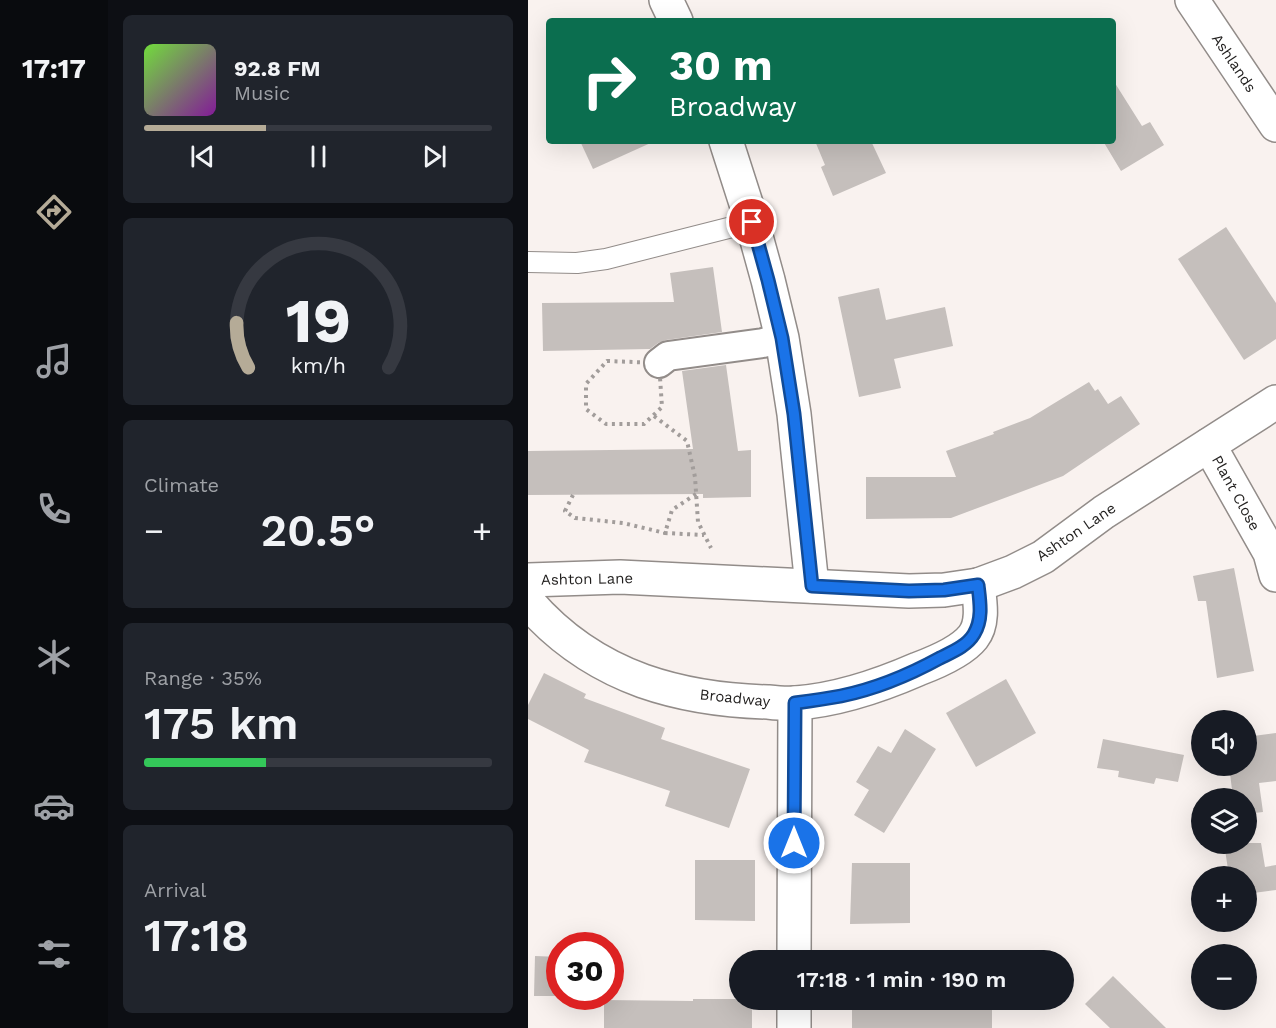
<!DOCTYPE html>
<meta charset="utf-8">
<style>
:root{--surface:#171b24;--page:#20242c;--text:#f1f3f6;--muted:#9ea1a6;--line:#363941;--accent:#b5ab97}
body{margin:0;font-family:"Work Sans",sans-serif;background:var(--page);color:var(--text);height:100vh;display:flex;flex-direction:column;font-size:22px;white-space:nowrap}
*{box-sizing:border-box;margin:0}
p{font-size:20px;color:var(--muted)}
.icon{flex:none;width:33px;height:33px;fill:none;stroke:currentColor;stroke-width:2;stroke-linecap:round;stroke-linejoin:round}
.map{position:relative;flex:1;overflow:hidden}
.details{display:flex;flex-direction:column;gap:15px;padding:15px;background:#0d0f14;width:420px}
.details>*{flex:none}
.banner{position:absolute;left:18px;top:18px;width:570px;height:126px;border-radius:6px;box-shadow:0 6px 24px #0002;background:#0b6e4f;color:#fff;overflow:hidden}
.buttons{position:absolute;left:663px;top:710px;display:grid;gap:12px}
.buttons a{display:grid;place-items:center;width:66px;height:66px;border-radius:50%;background:var(--surface);box-shadow:0 6px 24px #0002;font-size:30px}
.speed{position:absolute;left:18px;top:932px;display:flex;gap:12px;font-size:30px;font-weight:700;text-align:center}
.speed>*{display:grid;place-content:center;width:78px;height:78px;border-radius:50%;background:var(--surface);box-shadow:0 6px 24px #0002;line-height:1}
.speed .limit{border:9px solid #d22;background:#fff;color:#111}
.pin{position:absolute;display:grid;place-items:center;width:51px;height:51px;color:#fff;margin:-26px;border:3px solid #fff;border-radius:50%;box-shadow:0 2px 6px #0007}
.me{position:absolute;width:66px;margin:-33px;rotate:0deg;stroke-linejoin:round;filter:drop-shadow(0 0 4px #0008)}
.turn{display:flex;align-items:center;gap:21px;height:126px;padding:0 24px;font-size:27px}
.turn .icon{width:78px;height:78px;stroke-width:2.5}
.turn b{display:block;font-size:42px;line-height:51px}
.big{font-size:45px;font-weight:600;line-height:1.1}
.details .card{flex:1;display:flex;flex-direction:column;justify-content:center;gap:9px;min-width:0;padding:0 21px;border-radius:9px;background:var(--page)}
.details .dial{align-items:center;gap:0}
.dial svg{height:156px;overflow:visible;fill:none;stroke:var(--line);stroke-width:7;stroke-linecap:round;text-anchor:middle}
.dial text{fill:var(--text);stroke:none}
.song{display:flex;align-items:center;gap:18px}
.cover{width:72px;height:72px;border-radius:9px;background:linear-gradient(135deg,hsl(100 70% 55%),hsl(290 70% 35%))}
.played{height:6px;border-radius:3px;background:linear-gradient(90deg,var(--accent) 35%,var(--line) 35%)}
.keys{display:flex;justify-content:space-around;direction:ltr}
.heat{display:flex;justify-content:space-between;align-items:center;font-size:33px;direction:ltr}
.charge{height:9px;border-radius:4px;background:linear-gradient(90deg,#34c759 35%,var(--line) 0)}
.trip{position:absolute;left:201px;top:950px;width:345px;height:60px;border-radius:30px;background:var(--surface);box-shadow:0 6px 24px #0002;font-weight:600;line-height:60px;text-align:center}
main{display:flex;flex:1;min-height:0}
.tab-bar{display:flex;flex-direction:column;width:108px;justify-content:space-around;align-items:center;background:#090b0e;color:var(--muted)}
.tab-bar .icon{width:42px;height:42px}
.tab-bar .current{color:var(--accent)}
.tab-bar b{font-size:27px;color:var(--text)}
.map>svg:first-child{display:block}
</style>
<main>
<nav class="tab-bar">
<b>17:17</b>
<svg class="icon current" aria-label="directions" viewBox="0 0 24 24"><path d="M12 3l9 9-9 9-9-9zM9 14v-3h6M13 9l2 2-2 2"/></svg>
<svg class="icon" aria-label="music" viewBox="0 0 24 24"><path d="M9 18V5l10-2v13"/><circle cx="6" cy="18" r="3"/><circle cx="16" cy="16" r="3"/></svg>
<svg class="icon" aria-label="phone" viewBox="0 0 24 24"><path d="M5 4h4l2 5-3 2q2 4 5 5l2-3 5 2v4C11 20 4 13 5 4z"/></svg>
<svg class="icon" aria-label="climate" viewBox="0 0 24 24"><path d="M12 3v18M4 7l16 10M4 17L20 7"/></svg>
<svg class="icon" aria-label="car" viewBox="0 0 24 24"><path d="M5 17H2v-5l4-1 3-4h7l3 4 3 1v5h-3M9 17h6M6 11h13"/><circle cx="7" cy="17" r="2"/><circle cx="17" cy="17" r="2"/></svg>
<svg class="icon" aria-label="filters" viewBox="0 0 24 24"><path d="M4 7h16M4 17h16"/><circle cx="9" cy="7" r="2"/><circle cx="15" cy="17" r="2"/></svg>
</nav>
<section class="details">
<div class="card">
<div class="song"><i class="cover"></i><div><b>92.8 FM</b><p>Music</p></div></div>
<div class="played"></div>
<div class="keys"><svg class="icon" aria-label="previous" viewBox="0 0 24 24"><path d="M18 5L8 12l10 7zM5 5v14"/></svg><svg class="icon" aria-label="pause" viewBox="0 0 24 24"><path d="M8 5v14M16 5v14"/></svg><svg class="icon" aria-label="next" viewBox="0 0 24 24"><path d="M6 5l10 7-10 7zM19 5v14"/></svg></div>
</div>
<div class="card dial"><svg viewBox="0 0 100 80">
<path d="M14 69A42 42 0 1 1 86 69"/>
<path d="M14 69A42 42 0 0 1 8 46" stroke="#b5ab97"/>
<text x="50" y="56" font-size="32" font-weight="700">19</text>
<text x="50" y="72" font-size="11">km/h</text>
</svg></div>
<div class="card"><p>Climate</p>
<div class="heat"><a>−</a><b class="big">20.5°</b><a>+</a></div>
</div>
<div class="card"><p>Range · 35%</p><b class="big">175 km</b><div class="charge"></div></div>
<div class="card"><p>Arrival</p><b class="big">17:18</b></div>
</section>
<div class="map">
<svg width="748" height="1028" viewBox="0 0 748 1028">
<rect width="100%" height="100%" fill="#f9f2ef"/>
<!-- building -->
<g fill="#c5bfbc">
<path d="M 585,80 L 614,126 L 622,122 L 636,145 L 593,171 L 575,141 L 585,141 Z"/>
<path d="M 52,141 L 127,141 L 65,169 Z"/>
<path d="M 287,141 L 343,141 L 358,173 L 305,196 L 293,167 L 297,165 Z"/>
<path d="M 698,227 L 748,303 L 748,339 L 716,360 L 650,259 Z"/>
<path d="M 185,267 L 194,332 L 138,340 L 130,343 L 122,349 L 15,351 L 14,303 L 146,302 L 142,273 Z"/>
<path d="M 351,288 L 358,320 L 417,307 L 425,346 L 366,359 L 373,388 L 331,397 L 310,297 Z"/>
<path d="M 198,365 L 210,451 L 223,450 L 223,497 L 175,498 L 175,494 L 0,495 L 0,451 L 165,449 L 154,371 Z"/>
<path d="M 561,382 L 567,391 L 570,389 L 580,404 L 593,396 L 612,424 L 535,476 L 423,518 L 338,519 L 338,477 L 428,477 L 418,451 L 466,434 L 465,432 L 502,418 Z"/>
<path d="M 706,568 L 726,671 L 689,678 L 678,601 L 670,601 L 665,576 Z"/>
<path d="M 16,673 L 58,694 L 56,698 L 137,728 L 133,739 L 222,769 L 201,828 L 137,806 L 142,791 L 56,762 L 61,750 L 0,719 L 0,705 Z"/>
<path d="M 478,679 L 508,733 L 448,767 L 418,713 Z"/>
<path d="M 377,729 L 408,749 L 356,833 L 326,815 L 341,790 L 328,782 L 350,746 L 363,753 Z"/>
<path d="M 748,733 L 748,781 L 731,783 L 735,812 L 718,814 L 718,798 L 705,798 L 701,765 L 718,765 L 718,737 Z"/>
<path d="M 575,739 L 656,755 L 650,782 L 628,778 L 626,784 L 590,777 L 591,771 L 569,768 Z"/>
<path d="M 696,843 L 733,843 L 737,867 L 748,865 L 748,890 L 718,894 L 718,876 L 701,876 Z"/>
<path d="M 167,860 L 227,860 L 227,921 L 167,920 Z"/>
<path d="M 324,863 L 382,863 L 382,923 L 322,924 Z"/>
<path d="M 7,956 L 32,957 L 32,996 L 6,996 Z"/>
<path d="M 585,976 L 638,1028 L 582,1028 L 557,1004 Z"/>
<path d="M 165,999 L 224,999 L 224,1028 L 76,1028 L 76,1000 L 165,1001 Z"/>
<path d="M 404,1001 L 464,1002 L 464,1028 L 324,1028 L 324,1002 L 404,1003 Z"/>
</g>
<g fill="none" stroke-linecap="round" stroke-linejoin="round">
<defs>
<path id="service" d="M 0,262 L 49,263 L 78,259 L 224,222"/>
<path id="pedestrian" d="M 131,363 L 140,356 L 235,343 L 254,338"/>
<g id="minor">
<path d="M 138,0 L 148,21"/>
<path d="M 664,0 L 748,125"/>
<path d="M 198,141 L 224,222 L 240,280 L 254,338 L 266,414 L 284,586"/>
<path d="M 681,445 L 742,553 L 748,575"/>
<path d="M 0,602 C 31,638 71,665 115,681 C 155,695 199,701 240,702 C 249,703 259,704 268,703 C 310,700 351,686 390,669 C 406,663 434,651 445,637 C 456,623 452,602 450,585"/>
<path d="M 266,960 L 267,703"/>
<path d="M 266,1028 L 266,999"/>
</g>
<path id="secondary" d="M 0,580 L 92,577 L 381,591 L 416,590 L 450,585 L 485,572 L 515,557 L 576,512 L 748,402"/>
</defs>
<!-- service casing -->
<use href="#service" stroke="#928c89" stroke-width="22"/>
<!-- pedestrian casing -->
<use href="#pedestrian" stroke="#928c89" stroke-width="32"/>
<!-- minor casing -->
<use href="#minor" stroke="#928c89" stroke-width="36"/>
<!-- secondary casing -->
<use href="#secondary" stroke="#928c89" stroke-width="36"/>
<!-- path -->
<g stroke="#a29d9b" stroke-width="4" stroke-dasharray="3 4.5" stroke-linecap="butt">
<path d="M 79,361 L 131,363 L 134,407 L 116,424 L 78,424 L 58,409 L 58,384 Z"/>
<path d="M 126,416 L 159,441 L 167,477 L 170,522 L 183,548"/>
<path d="M 168,494 L 144,510 L 137,533 L 176,535"/>
<path d="M 45,495 L 37,511 L 47,518 L 95,523 L 137,533"/>
</g>
<!-- service -->
<use href="#service" stroke="#fff" stroke-width="20"/>
<!-- pedestrian -->
<use href="#pedestrian" stroke="#fff" stroke-width="28"/>
<!-- minor -->
<use href="#minor" stroke="#fff" stroke-width="33"/>
<!-- secondary -->
<use href="#secondary" stroke="#fff" stroke-width="33"/>
</g>
<g fill="none" stroke-linecap="round" stroke-linejoin="round">
<defs>
<path id="route" d="M 224,222 L 240,280 L 254,338 L 266,414 L 284,586 L 381,591 L 416,590 L 450,585 C 452,602 455,619 446,634 C 439,646 424,652 412,658 C 381,675 347,689 313,696 C 297,699 282,701 267,703 L 266,843"/>
</defs>
<!-- route casing -->
<use href="#route" stroke="#114b97" stroke-width="15"/>
<!-- route -->
<use href="#route" stroke="#1a73e8" stroke-width="10"/>
</g>
<g text-anchor="middle" stroke-width="6" stroke-linejoin="round" paint-order="stroke">
<!-- street labels -->
<g font-size="15" fill="#201e1d" stroke="#fff">
<text transform="translate(706 63) rotate(56)" y="5">Ashlands</text>
<text transform="translate(708 493) rotate(61)" y="5">Plant Close</text>
<text transform="translate(548 532) rotate(-34)" y="5">Ashton Lane</text>
<text transform="translate(59 579) rotate(-1)" y="5">Ashton Lane</text>
<text transform="translate(207 698) rotate(6)" y="5">Broadway</text>
</g>
</g>
</svg>
<div class="buttons">
<a><svg class="icon" aria-label="sound" viewBox="0 0 24 24"><path d="M4 9h4l5-4v14l-5-4H4zM17 9q2 3 0 6"/></svg></a>
<a><svg class="icon" aria-label="layers" viewBox="0 0 24 24"><path d="M12 4l9 5-9 5-9-5zM3 14l9 5 9-5"/></svg></a>
<a>+</a>
<a>−</a>
</div>
<div class="speed"><div class="limit">30</div></div>
<div class="pin" style="left:224px;top:222px;background:#d93025"><svg class="icon" aria-label="arrive" viewBox="0 0 24 24"><path d="M6 21V4h12l-3 4 3 4H6"/></svg></div>
<svg class="me" style="left:266px;top:843px" viewBox="-20 -20 40 40"><circle r="17" fill="#1a73e8" stroke="#fff" stroke-width="3"/><path d="M0-11L8 9 0 5-8 9z" fill="#fff"/></svg>
<div class="trip">17:18 · 1 min · 190 m</div>
<div class="banner">
<div class="turn"><svg class="icon" aria-label="right" viewBox="0 0 24 24"><path d="M7 20v-9h11M14 6l5 5-5 5"/></svg><div><b>30 m</b>Broadway</div></div>
</div>
</div>
</main>
